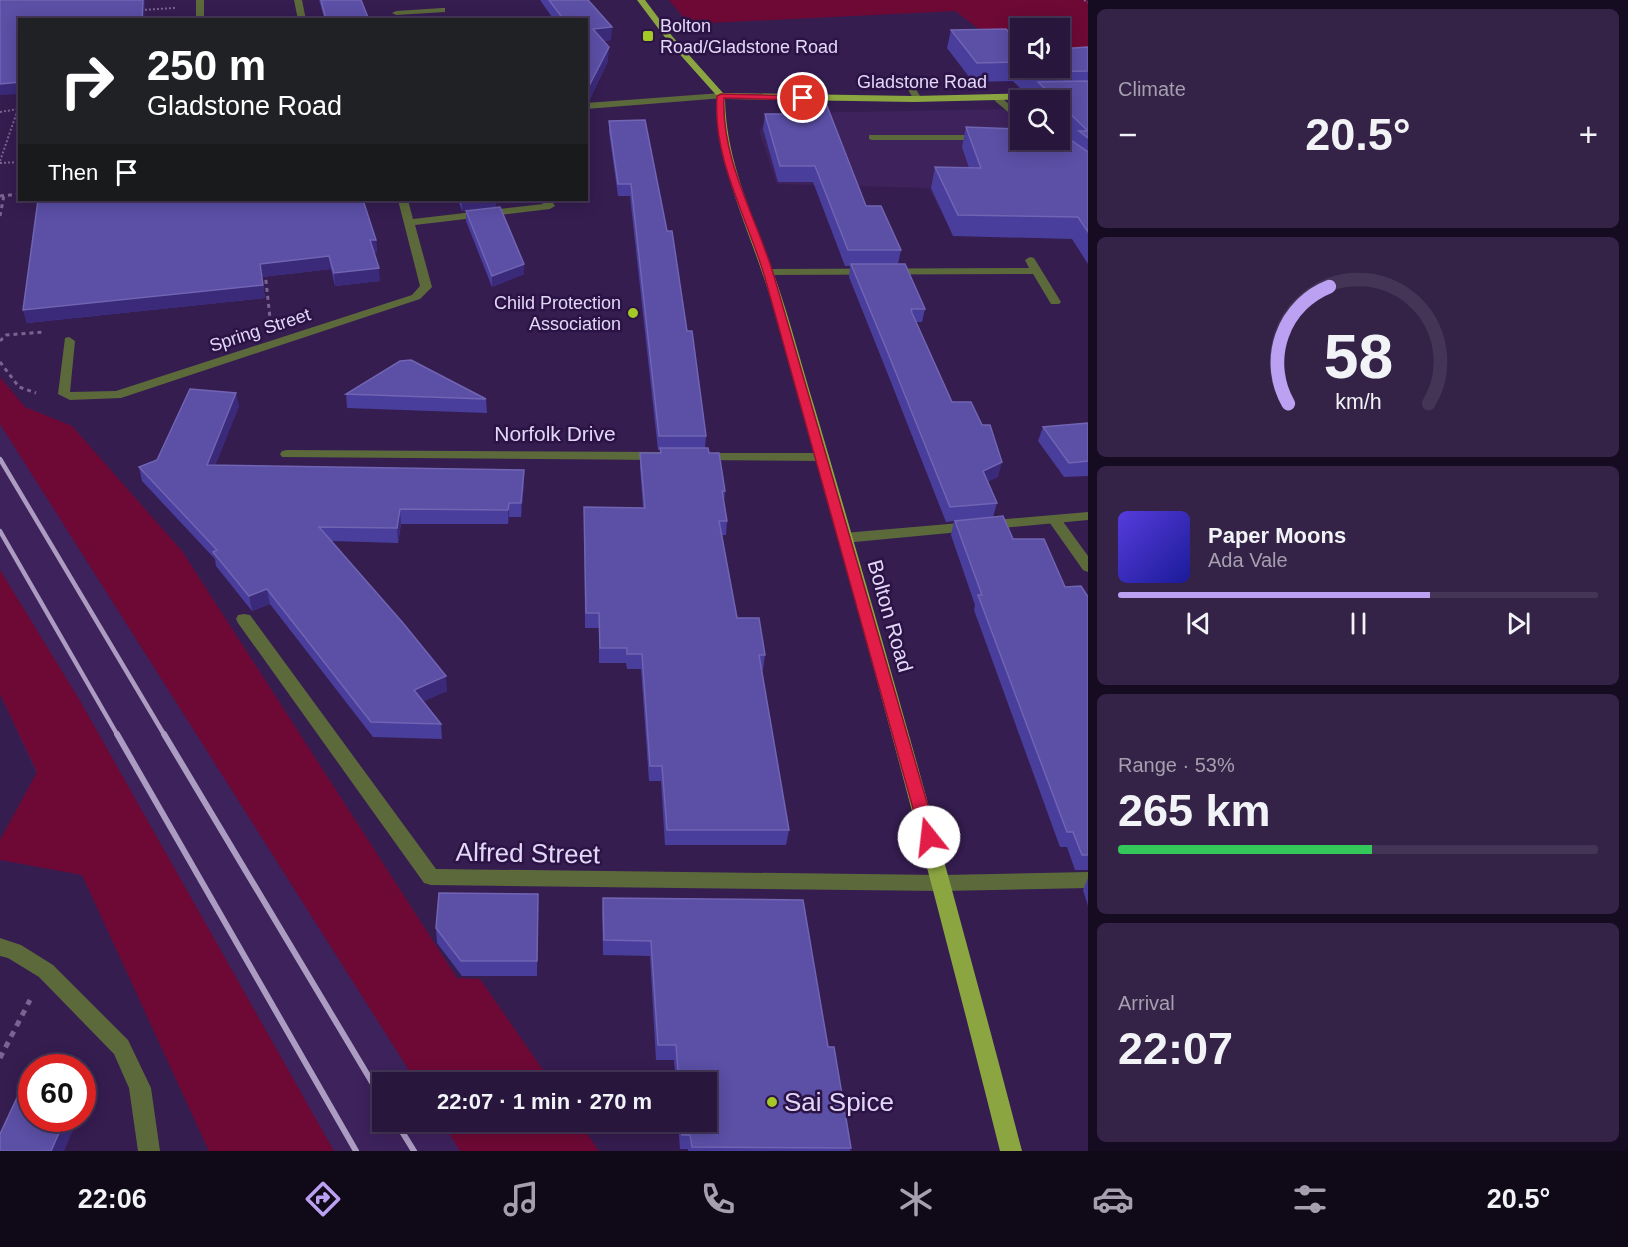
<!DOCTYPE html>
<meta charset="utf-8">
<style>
:root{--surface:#28163c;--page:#342347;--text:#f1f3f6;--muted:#a59faf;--line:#443556;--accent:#bca0f2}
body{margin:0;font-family:Arial,sans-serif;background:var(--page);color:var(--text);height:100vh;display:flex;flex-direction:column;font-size:22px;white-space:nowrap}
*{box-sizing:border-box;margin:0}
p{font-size:20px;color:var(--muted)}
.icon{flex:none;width:33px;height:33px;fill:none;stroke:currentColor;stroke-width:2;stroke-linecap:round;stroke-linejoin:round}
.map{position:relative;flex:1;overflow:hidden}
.drawer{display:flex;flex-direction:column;gap:9px;padding:9px;background:#160c21;width:540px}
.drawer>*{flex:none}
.guide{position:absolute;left:18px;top:18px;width:570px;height:183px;border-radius:0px;box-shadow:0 3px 15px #0003,0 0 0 2px var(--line);background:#202124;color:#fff;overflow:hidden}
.buttons{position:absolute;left:1010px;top:18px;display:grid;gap:12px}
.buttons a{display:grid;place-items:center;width:60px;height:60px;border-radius:0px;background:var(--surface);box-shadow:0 3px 15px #0003,0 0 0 2px var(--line);font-size:30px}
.speed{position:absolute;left:18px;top:1054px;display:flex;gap:12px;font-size:30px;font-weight:700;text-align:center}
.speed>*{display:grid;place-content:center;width:78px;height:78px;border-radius:50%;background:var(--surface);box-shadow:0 3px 15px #0003,0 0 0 2px var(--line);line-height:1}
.speed .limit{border:9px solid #d22;background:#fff;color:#111}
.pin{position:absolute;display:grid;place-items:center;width:51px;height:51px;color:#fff;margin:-26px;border:3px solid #fff;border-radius:50%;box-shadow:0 2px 6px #0007}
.me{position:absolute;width:66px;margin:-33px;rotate:344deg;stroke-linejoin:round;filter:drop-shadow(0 0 4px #0008)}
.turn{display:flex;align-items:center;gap:21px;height:126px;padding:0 30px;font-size:27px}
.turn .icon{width:78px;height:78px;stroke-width:2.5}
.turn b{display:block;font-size:42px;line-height:51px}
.then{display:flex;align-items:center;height:57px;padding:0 30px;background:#0003;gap:12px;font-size:22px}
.big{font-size:45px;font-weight:700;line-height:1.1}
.drawer .tile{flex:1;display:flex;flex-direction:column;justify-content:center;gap:9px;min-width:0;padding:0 21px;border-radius:9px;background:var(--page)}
.drawer .dial{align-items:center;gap:0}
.dial svg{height:156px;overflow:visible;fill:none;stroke:var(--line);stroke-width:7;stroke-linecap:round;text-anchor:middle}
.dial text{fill:var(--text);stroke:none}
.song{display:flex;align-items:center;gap:18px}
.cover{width:72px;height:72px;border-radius:9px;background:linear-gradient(135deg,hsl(250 70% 55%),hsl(240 70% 35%))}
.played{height:6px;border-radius:3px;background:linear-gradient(90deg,var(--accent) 65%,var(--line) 65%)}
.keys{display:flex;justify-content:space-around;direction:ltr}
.heat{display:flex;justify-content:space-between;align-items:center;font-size:33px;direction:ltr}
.charge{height:9px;border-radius:4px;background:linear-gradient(90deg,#34c759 53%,var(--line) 0)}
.trip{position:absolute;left:372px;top:1072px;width:345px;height:60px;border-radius:0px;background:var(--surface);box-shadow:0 3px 15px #0003,0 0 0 2px var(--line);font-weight:700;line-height:60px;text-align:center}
.menu{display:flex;height:96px;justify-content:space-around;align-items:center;background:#100918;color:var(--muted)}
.menu .icon{width:42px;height:42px}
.menu .selected{color:var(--accent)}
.menu b{font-size:27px;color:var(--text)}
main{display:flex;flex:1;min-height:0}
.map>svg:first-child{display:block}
</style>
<main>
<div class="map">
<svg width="1088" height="1151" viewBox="0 0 1088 1151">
<rect width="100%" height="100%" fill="#351d50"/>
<!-- built -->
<g fill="#3d225c">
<path d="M 1088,106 L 1088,200 L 977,210 L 939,209 L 929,188 L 777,184 L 759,131 L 768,119 L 788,113 L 1020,109 L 1020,140 L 1059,140 L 1059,107 Z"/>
<path d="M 0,377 L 25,407 L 72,426 L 182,551 L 457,978 L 480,979 L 552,1083 L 382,1083 L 382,1122 L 579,1122 L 599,1151 L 209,1151 L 0,694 Z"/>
</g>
<!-- green -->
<g fill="#6e0935">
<path d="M 669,0 L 1088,0 L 1088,84 L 1059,68 L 1059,28 L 1020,28 L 1020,60 L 955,11 L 689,24 Z"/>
<path d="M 0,377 L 25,407 L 72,426 L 182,551 L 457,978 L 480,979 L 552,1083 L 417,1083 L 0,424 Z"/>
<path d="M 0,570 L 79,699 L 334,1151 L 209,1151 L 82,875 L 0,860 L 0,840 L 37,772 L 0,694 Z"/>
<path d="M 442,1122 L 579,1122 L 599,1151 L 460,1151 Z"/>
</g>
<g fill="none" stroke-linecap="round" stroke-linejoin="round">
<!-- path-far2 -->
<g stroke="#796591" stroke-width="2" stroke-dasharray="2 2" stroke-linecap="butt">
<path d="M 1084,0 L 1088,2"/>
<path d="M 141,10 L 175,8"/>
<path d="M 0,112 L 19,109"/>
<path d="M 0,161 L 18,109"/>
<path d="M 0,163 L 20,162"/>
</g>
<!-- path-far1 -->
<g stroke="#796591" stroke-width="3" stroke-dasharray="4 4" stroke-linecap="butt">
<path d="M 0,196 L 20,194"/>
<path d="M 0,216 L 4,195"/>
<path d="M 265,272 L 270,318"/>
<path d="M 0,341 L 6,335 L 44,332"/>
<path d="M 0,362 L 19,387 L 36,393"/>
</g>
<!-- path -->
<path stroke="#796591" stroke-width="5" stroke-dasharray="6 6" stroke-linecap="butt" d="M 0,1058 L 30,1000"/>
<!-- lane -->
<g fill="#5c693b" fill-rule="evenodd">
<rect x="196" y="0" width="8" height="20"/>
<path d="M 442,8 L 445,8 L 445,12 L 396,15 L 392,13 L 396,11 Z"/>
<path d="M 915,76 L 919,79 L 913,85 L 922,99 L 918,102 L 915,101 L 905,85 Z"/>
<path d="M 995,97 L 1001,97 L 1020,114 L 1020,122 L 995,101 Z"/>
<path d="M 869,135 L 1020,135 L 1020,140 L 1024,140 L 872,140 L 869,139 Z"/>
<path d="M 1054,515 L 1059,516 L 1088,556 L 1088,572 L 1083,570 L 1047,519 Z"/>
</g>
<!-- street -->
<g fill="#5c693b" fill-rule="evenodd">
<path d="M 294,0 L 302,0 L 306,20 L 298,20 Z"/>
<path d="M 721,93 L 725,96 L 724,98 L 586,109 L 586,103 Z"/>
<path d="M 398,200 L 408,200 L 413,219 L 543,204 L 541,200 L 551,200 L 555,206 L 550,209 L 415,225 L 432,287 L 420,299 L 121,398 L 70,400 L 58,394 L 65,338 L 69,337 L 75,341 L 70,392 L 116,391 L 412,295 L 420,286 Z"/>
<path d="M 1030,257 L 1034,258 L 1061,302 L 1059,304 L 1051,304 L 1033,274 L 768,275 L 762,272 L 768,269 L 1029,268 L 1025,260 Z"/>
<path d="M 287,450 L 659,452 L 666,456 L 659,460 L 282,457 L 280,454 L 282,451 Z"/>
<path d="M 701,453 L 822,453 L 829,457 L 822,461 L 696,460 L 694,457 L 696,454 Z"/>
<path d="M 1088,512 L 1088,520 L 844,543 L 837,538 L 844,533 Z"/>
<path d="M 244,614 L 250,615 L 436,869 L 942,875 L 1088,872 L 1088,888 L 942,891 L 431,885 L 424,883 L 238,623 L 236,619 L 238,615 Z"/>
<path d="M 0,938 L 21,945 L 53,965 L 128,1040 L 151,1088 L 160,1151 L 138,1151 L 129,1088 L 114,1054 L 39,977 L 8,958 L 0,956 Z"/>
</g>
<!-- primary -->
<path fill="#8ba640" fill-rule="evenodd" d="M 637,0 L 645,0 L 672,36 L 723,93 L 914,96 L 1088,92 L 1088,98 L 914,102 L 725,99 C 726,164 756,222 777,283 C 791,324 802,367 815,409 C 888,656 957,903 1022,1151 L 1000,1151 C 938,904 872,658 803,413 C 790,369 780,324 765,281 C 745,220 716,162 717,96 L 667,40 Z"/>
<!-- rail-far1 -->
<g stroke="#ac9cc2" stroke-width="4.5">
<path d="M 0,459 L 165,736"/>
<path d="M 0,531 L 118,736"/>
</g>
<!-- rail -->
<g stroke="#ac9cc2" stroke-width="6">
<path d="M 117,734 L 356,1151"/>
<path d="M 164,734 L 382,1099"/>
<path d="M 396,1122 L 414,1151"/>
</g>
</g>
<!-- wall -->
<g fill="#4a3e9d">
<path d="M 319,0 L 361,0 L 369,20 L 325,20 Z"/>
<path d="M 540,0 L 588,0 L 611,40 L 603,41 L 608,61 L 589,101 L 586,20 L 554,20 Z"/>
<path d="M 951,30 L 1020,44 L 1020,68 L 1059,68 L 1088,47 L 1088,264 L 1072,239 L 953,236 L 931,188 L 935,167 L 969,168 L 962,147 L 966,127 L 1074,142 L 1059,127 L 1059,100 L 1034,100 L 1036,91 L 1023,91 L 1013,81 L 973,82 L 947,48 Z"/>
<path d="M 765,114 L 866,206 L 901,250 L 898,264 L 925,309 L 922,322 L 916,322 L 952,402 L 998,477 L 988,481 L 997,503 L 993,517 L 1013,539 L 1065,587 L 1088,597 L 1088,870 L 1075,870 L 1067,847 L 1060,847 L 974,610 L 975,605 L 951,535 L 954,521 L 946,522 L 885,367 L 849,277 L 850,266 L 845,266 L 813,182 L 778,182 L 763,129 Z"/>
<path d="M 609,121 L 687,331 L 706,436 L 705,448 L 709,453 L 725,491 L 724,503 L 727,521 L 726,535 L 722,535 L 737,618 L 765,655 L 763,670 L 761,670 L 789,830 L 786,845 L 665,845 L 661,781 L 649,781 L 641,669 L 627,669 L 626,663 L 599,663 L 599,628 L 585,628 L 584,507 L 643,508 L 640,467 L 640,453 L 660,453 L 660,450 L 658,450 L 630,196 L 618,196 L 609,132 Z"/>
<path d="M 458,200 L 496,200 L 462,211 Z"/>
<path d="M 466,211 L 524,264 L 524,274 L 492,287 L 466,221 Z"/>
<path d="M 376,240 L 377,252 L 374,253 L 380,281 L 335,286 L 331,269 L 262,277 L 265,298 L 27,323 L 23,310 Z"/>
<path d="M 346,394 L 486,399 L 487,413 L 347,408 Z"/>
<path d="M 239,406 L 215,465 L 524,484 L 521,517 L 509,517 L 508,524 L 401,524 L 398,543 L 332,541 L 447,691 L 423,701 L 441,724 L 442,739 L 373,737 L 270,604 L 252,611 L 216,566 L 215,559 L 142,481 L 139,467 L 157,460 Z"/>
<path d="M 1088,423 L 1088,476 L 1064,477 L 1038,441 L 1043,427 Z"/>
<path d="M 1088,878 L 1088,906 L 1083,890 Z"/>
<path d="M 538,894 L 537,976 L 462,976 L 437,943 L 436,928 Z"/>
<path d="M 603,898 L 828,1047 L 851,1148 L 850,1151 L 688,1151 L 688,1149 L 680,1149 L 678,1122 L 706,1122 L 706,1083 L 676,1083 L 674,1060 L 656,1060 L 650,956 L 603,955 L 602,913 Z"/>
</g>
<!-- shaded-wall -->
<g fill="#3b2a7a">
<path d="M 143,0 L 145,0 L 144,20 L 142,20 Z"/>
<path d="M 612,27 L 611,40 L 592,42 L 593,29 Z"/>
<path d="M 609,47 L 608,61 L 589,101 L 586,101 L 586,87 Z"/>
<path d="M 20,82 L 20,94 L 0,95 L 0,84 Z"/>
<path d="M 462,200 L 496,200 L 496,207 L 462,211 Z"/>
<path d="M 370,240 L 376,240 L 377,252 L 371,253 Z"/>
<path d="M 329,256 L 331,269 L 262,277 L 265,298 L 27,323 L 23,310 L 260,264 Z"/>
<path d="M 524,264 L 524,274 L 492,287 L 492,276 Z"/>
<path d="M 379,268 L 380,281 L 335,286 L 334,273 Z"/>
<path d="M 236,393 L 239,406 L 210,479 L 207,465 Z"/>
<path d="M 1002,462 L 998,477 L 979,486 L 983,471 Z"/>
<path d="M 524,470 L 524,484 L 521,517 L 521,503 Z"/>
<path d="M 509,503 L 509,517 L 508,524 L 508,510 Z"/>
<path d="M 400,509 L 401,524 L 398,543 L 397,528 Z"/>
<path d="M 267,589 L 270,604 L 252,611 L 249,596 Z"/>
<path d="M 446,676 L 447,691 L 416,705 L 414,690 Z"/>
<path d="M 65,1119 L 78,1119 L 64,1151 L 51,1151 Z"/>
</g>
<!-- building -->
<g fill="#5b4fa6" stroke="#7064b3" stroke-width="1.5">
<path d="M 0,0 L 143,0 L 142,20 L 20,20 L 20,82 L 0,84 Z"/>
<path d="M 321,0 L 361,0 L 369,20 L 326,20 Z"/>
<path d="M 549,0 L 588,0 L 612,27 L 593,29 L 609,47 L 589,86 L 586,87 L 586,20 L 564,20 Z"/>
<path d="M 1006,29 L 1020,44 L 1020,65 L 1017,62 L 977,63 L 951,30 Z"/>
<path d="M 1088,47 L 1088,71 L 1028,72 L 1023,68 L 1059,68 L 1059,49 Z"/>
<path d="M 1088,81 L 1088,131 L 1059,103 L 1059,100 L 1057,100 L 1038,82 Z"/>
<path d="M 807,88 L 820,88 L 866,206 L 881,206 L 901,250 L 848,250 L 815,166 L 780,166 L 765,114 L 801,114 Z"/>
<path d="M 645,120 L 667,231 L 672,231 L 687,331 L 692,331 L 706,436 L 659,436 L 631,184 L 618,184 L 609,121 Z"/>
<path d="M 966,127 L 1020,129 L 1020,140 L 1059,140 L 1059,132 L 1088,152 L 1088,232 L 1078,217 L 958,215 L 935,167 L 981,168 Z"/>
<path d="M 1079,131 L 1088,131 L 1088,138 Z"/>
<path d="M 38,200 L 363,200 L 376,240 L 370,240 L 379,268 L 334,273 L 329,256 L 260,264 L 263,285 L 23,310 Z"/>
<path d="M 500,207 L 524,264 L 492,276 L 466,211 Z"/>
<path d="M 851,264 L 905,264 L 925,309 L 911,309 L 912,313 L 952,402 L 971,402 L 982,425 L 990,425 L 1002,462 L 983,471 L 997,503 L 950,507 L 888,353 Z"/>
<path d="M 411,360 L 486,399 L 346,394 L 400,361 Z"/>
<path d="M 190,389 L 236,393 L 207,465 L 524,470 L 521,503 L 509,503 L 508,510 L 400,509 L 397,528 L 319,527 L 403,623 L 446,676 L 414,690 L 441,724 L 371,722 L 267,589 L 249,596 L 213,552 L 217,550 L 139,467 L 157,460 Z"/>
<path d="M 1088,423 L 1088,461 L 1069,463 L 1043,427 Z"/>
<path d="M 660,448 L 708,448 L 709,453 L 719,453 L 725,491 L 722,491 L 727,521 L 719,521 L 737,618 L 759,618 L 765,655 L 759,655 L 789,830 L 667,830 L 662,766 L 650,766 L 642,654 L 627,654 L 627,648 L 600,648 L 599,613 L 586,613 L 584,507 L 645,508 L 640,453 L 661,453 Z"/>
<path d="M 1003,516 L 1013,539 L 1044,539 L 1065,587 L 1081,586 L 1088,597 L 1088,855 L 1082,855 L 1073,832 L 1067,832 L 978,595 L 982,595 L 955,521 Z"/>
<path d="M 439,893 L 538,894 L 537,961 L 461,961 L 436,928 Z"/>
<path d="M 603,898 L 803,900 L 828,1047 L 834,1047 L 851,1148 L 692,1147 L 690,1135 L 682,1135 L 682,1122 L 706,1122 L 706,1083 L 679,1083 L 676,1045 L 658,1045 L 651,941 L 604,940 Z"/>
<path d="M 22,1087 L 32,1088 L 32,1119 L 65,1119 L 51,1151 L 0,1151 L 0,1134 Z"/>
</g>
<!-- route -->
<path fill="#e11d48" stroke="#92132f" stroke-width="1.5" d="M 721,94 L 803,96 L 807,98 L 803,100 L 724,98 C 721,160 757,219 774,276 C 829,463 883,650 937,837 L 935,842 L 929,844 L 923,842 L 921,837 C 869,651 817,465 765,278 C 748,219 712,159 717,96 Z"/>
<!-- markers -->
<g fill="#a4c825" stroke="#2b1345" stroke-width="2">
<rect x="642" y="30" width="12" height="12" rx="3"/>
<circle cx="633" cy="313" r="6"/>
<circle cx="772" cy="1102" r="6"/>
</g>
<g text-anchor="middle" stroke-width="5" stroke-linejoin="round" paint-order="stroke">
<!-- far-poi labels -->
<g font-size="18" fill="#e3d7f7" stroke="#2b1345" text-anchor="start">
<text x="660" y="32">Bolton<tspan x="660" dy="21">Road/Gladstone Road</tspan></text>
<text x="621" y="309" text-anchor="end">Child Protection<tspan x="621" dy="21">Association</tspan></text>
</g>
<!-- far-street labels -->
<g font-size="18" fill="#e3d7f7" stroke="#2b1345">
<text x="922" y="88">Gladstone Road</text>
<text transform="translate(260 330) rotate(-18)" y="6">Spring Street</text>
</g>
<!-- street labels -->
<g font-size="21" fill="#e3d7f7" stroke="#2b1345">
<text x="555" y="441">Norfolk Drive</text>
<text transform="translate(890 616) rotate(74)" y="7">Bolton Road</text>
</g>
<!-- near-street labels -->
<g font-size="26" fill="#e3d7f7" stroke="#2b1345">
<text transform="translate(528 853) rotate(1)" y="9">Alfred Street</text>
</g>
<!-- near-poi labels -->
<g font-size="26" fill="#e3d7f7" stroke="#2b1345" text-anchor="start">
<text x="784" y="1111">Sai Spice</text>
</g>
</g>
</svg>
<div class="buttons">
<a><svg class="icon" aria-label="sound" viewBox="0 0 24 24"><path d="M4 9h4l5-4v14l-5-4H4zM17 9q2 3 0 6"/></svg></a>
<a><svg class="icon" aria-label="search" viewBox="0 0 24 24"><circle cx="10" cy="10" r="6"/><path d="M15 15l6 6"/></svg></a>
</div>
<div class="speed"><div class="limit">60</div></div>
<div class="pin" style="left:803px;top:98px;background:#d93025"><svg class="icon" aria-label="arrive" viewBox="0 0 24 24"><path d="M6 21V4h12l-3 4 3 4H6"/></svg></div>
<svg class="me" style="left:929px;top:837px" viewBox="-20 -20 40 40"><circle r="19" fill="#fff"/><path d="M0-13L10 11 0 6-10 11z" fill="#e11d48"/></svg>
<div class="trip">22:07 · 1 min · 270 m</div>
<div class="guide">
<div class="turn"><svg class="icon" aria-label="right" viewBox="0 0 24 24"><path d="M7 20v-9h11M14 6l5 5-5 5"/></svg><div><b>250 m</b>Gladstone Road</div></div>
<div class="then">Then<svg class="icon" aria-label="arrive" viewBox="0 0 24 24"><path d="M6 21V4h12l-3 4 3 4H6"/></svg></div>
</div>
</div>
<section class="drawer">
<div class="tile"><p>Climate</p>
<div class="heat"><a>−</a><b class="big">20.5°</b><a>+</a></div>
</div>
<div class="tile dial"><svg viewBox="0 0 100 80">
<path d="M14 69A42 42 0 1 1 86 69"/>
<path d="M14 69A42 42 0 0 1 35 9" stroke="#bca0f2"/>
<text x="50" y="56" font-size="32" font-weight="700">58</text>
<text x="50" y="72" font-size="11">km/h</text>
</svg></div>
<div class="tile">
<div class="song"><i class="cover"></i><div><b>Paper Moons</b><p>Ada Vale</p></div></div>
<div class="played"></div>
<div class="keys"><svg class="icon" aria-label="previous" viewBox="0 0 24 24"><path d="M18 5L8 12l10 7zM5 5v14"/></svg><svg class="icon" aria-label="pause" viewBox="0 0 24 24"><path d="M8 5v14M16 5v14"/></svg><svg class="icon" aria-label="next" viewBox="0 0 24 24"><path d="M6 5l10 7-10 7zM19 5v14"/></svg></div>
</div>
<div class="tile"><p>Range · 53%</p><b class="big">265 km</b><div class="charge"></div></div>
<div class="tile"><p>Arrival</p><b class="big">22:07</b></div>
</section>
</main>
<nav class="menu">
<b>22:06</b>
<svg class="icon selected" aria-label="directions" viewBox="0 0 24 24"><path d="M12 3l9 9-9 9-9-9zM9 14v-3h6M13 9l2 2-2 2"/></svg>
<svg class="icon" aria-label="music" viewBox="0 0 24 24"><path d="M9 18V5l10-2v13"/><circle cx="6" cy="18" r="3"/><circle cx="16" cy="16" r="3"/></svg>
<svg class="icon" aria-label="phone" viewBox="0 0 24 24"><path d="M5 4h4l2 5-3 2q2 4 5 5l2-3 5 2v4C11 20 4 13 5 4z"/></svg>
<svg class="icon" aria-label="climate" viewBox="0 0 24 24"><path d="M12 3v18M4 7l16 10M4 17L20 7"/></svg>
<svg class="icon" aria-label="car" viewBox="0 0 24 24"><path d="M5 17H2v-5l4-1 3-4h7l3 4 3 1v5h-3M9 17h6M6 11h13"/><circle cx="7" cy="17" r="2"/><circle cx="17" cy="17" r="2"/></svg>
<svg class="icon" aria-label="filters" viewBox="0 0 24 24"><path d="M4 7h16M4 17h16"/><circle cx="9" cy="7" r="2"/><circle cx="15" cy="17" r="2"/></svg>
<b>20.5°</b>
</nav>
